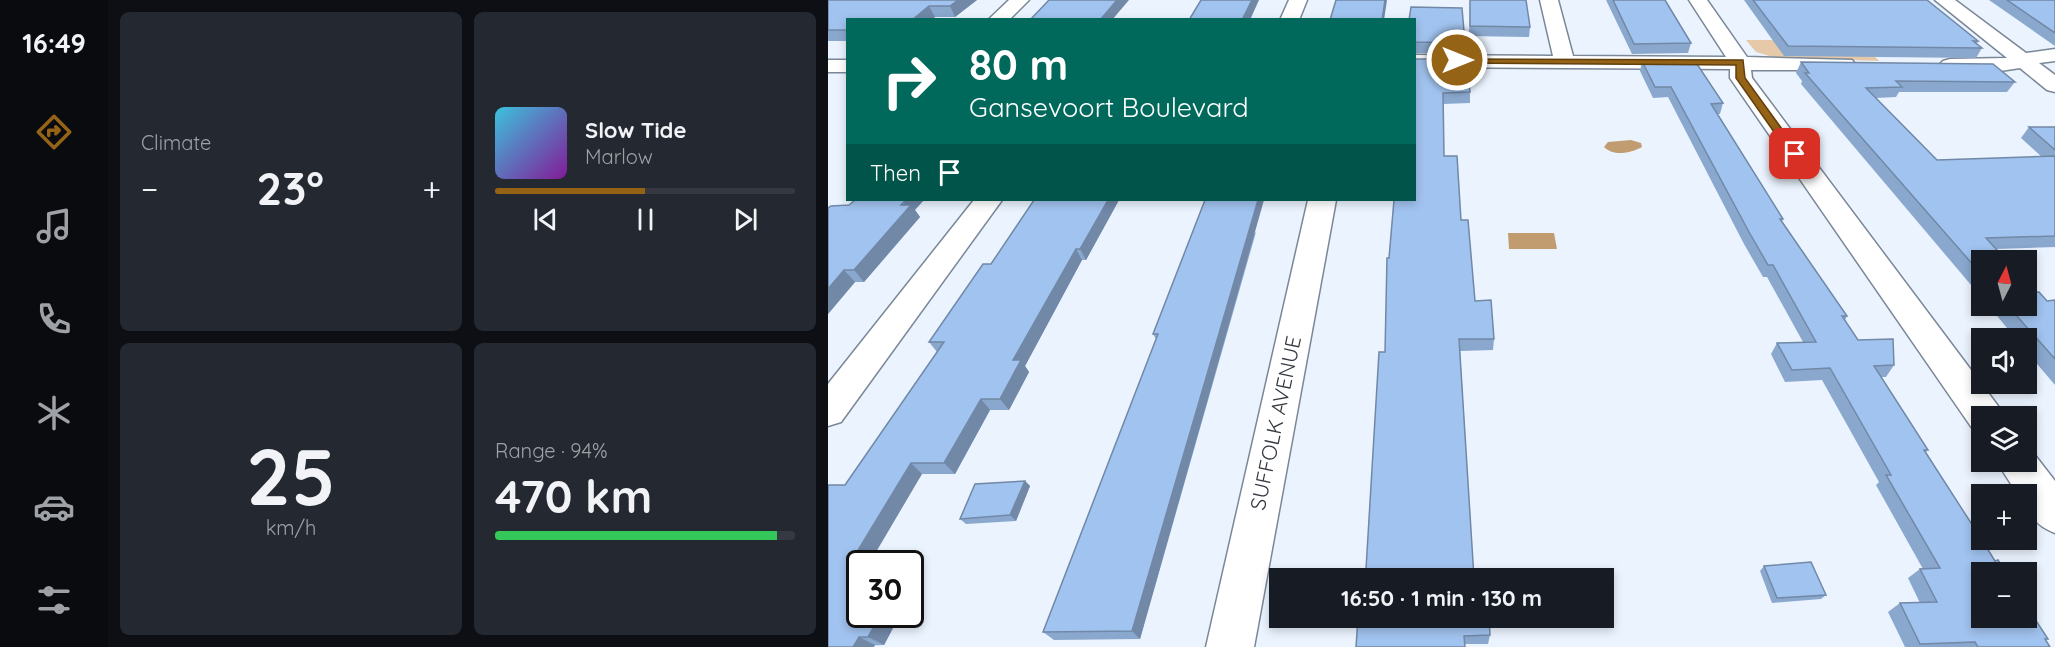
<!DOCTYPE html>
<meta charset="utf-8">
<style>
:root{--surface:#171b24;--page:#242831;--text:#f1f3f6;--muted:#9ea1a6;--line:#363941;--accent:#956315}
body{margin:0;font-family:Quicksand,sans-serif;background:var(--page);color:var(--text);height:100vh;display:flex;flex-direction:column;font-size:22px;white-space:nowrap}
*{box-sizing:border-box;margin:0}
p{font-size:20px;color:var(--muted)}
.icon{flex:none;width:33px;height:33px;fill:none;stroke:currentColor;stroke-width:2;stroke-linecap:round;stroke-linejoin:round}
.map{position:relative;flex:1;overflow:hidden}
.side{display:flex;flex-direction:column;gap:12px;padding:12px;background:#0d0f14;width:720px}
.side>*{flex:none}
.banner{position:absolute;left:18px;top:18px;width:570px;height:183px;border-radius:0px;box-shadow:0 3px 9px #0003;background:#00695c;color:#fff;overflow:hidden}
.needle{width:39px;rotate:6deg}
.fabs{position:absolute;left:1143px;top:250px;display:grid;gap:12px}
.fabs a{display:grid;place-items:center;width:66px;height:66px;border-radius:0px;background:var(--surface);box-shadow:0 3px 9px #0003;font-size:30px}
.speed{position:absolute;left:18px;top:550px;display:flex;gap:12px;font-size:30px;font-weight:700;text-align:center}
.speed>*{display:grid;place-content:center;width:78px;height:78px;border-radius:50%;background:var(--surface);box-shadow:0 3px 9px #0003;line-height:1}
.speed .limit{border:3px solid #111;border-radius:9px;background:#fff;color:#111}
.pin{position:absolute;display:grid;place-items:center;width:51px;height:51px;color:#fff;margin:-26px;border-radius:12px;box-shadow:0 3px 9px #0006}
.me{position:absolute;width:66px;margin:-33px;rotate:90deg;stroke-linejoin:round;filter:drop-shadow(0 0 4px #0008)}
.turn{display:flex;align-items:center;gap:21px;height:126px;padding:0 24px;font-size:27px}
.turn .icon{width:78px;height:78px;stroke-width:2.5}
.turn b{display:block;font-size:42px;line-height:51px}
.then{display:flex;align-items:center;height:57px;padding:0 24px;background:#0003;gap:12px;font-size:22px}
.big{font-size:45px;font-weight:700;line-height:1.1}
.side .card{flex:1;display:flex;flex-direction:column;justify-content:center;gap:9px;min-width:0;padding:0 21px;border-radius:9px;background:var(--page)}
.side .dial{align-items:center;gap:0}
.dial b{font-size:78px;line-height:1}
.song{display:flex;align-items:center;gap:18px}
.cover{width:72px;height:72px;border-radius:9px;background:linear-gradient(135deg,hsl(190 70% 55%),hsl(290 70% 35%))}
.played{height:6px;border-radius:3px;background:linear-gradient(90deg,var(--accent) 50%,var(--line) 50%)}
.keys{display:flex;justify-content:space-around;direction:ltr}
.heat{display:flex;justify-content:space-between;align-items:center;font-size:33px;direction:ltr}
.charge{height:9px;border-radius:4px;background:linear-gradient(90deg,#34c759 94%,var(--line) 0)}
.side .tiles{flex:1;display:grid;gap:12px;grid-template-columns:repeat(2,1fr)}
.trip{position:absolute;left:441px;top:568px;width:345px;height:60px;border-radius:0px;background:var(--surface);box-shadow:0 3px 9px #0003;font-weight:700;line-height:60px;text-align:center}
main{display:flex;flex:1;min-height:0}
.dock{display:flex;flex-direction:column;width:108px;justify-content:space-around;align-items:center;background:#090b0e;color:var(--muted)}
.dock .icon{width:42px;height:42px}
.dock .active{color:var(--accent)}
.dock b{font-size:27px;color:var(--text)}
.map>svg:first-child{display:block}
</style>
<main>
<nav class="dock">
<b>16:49</b>
<svg class="icon active" aria-label="directions" viewBox="0 0 24 24"><path d="M12 3l9 9-9 9-9-9zM9 14v-3h6M13 9l2 2-2 2"/></svg>
<svg class="icon" aria-label="music" viewBox="0 0 24 24"><path d="M9 18V5l10-2v13"/><circle cx="6" cy="18" r="3"/><circle cx="16" cy="16" r="3"/></svg>
<svg class="icon" aria-label="phone" viewBox="0 0 24 24"><path d="M5 4h4l2 5-3 2q2 4 5 5l2-3 5 2v4C11 20 4 13 5 4z"/></svg>
<svg class="icon" aria-label="climate" viewBox="0 0 24 24"><path d="M12 3v18M4 7l16 10M4 17L20 7"/></svg>
<svg class="icon" aria-label="car" viewBox="0 0 24 24"><path d="M5 17H2v-5l4-1 3-4h7l3 4 3 1v5h-3M9 17h6M6 11h13"/><circle cx="7" cy="17" r="2"/><circle cx="17" cy="17" r="2"/></svg>
<svg class="icon" aria-label="filters" viewBox="0 0 24 24"><path d="M4 7h16M4 17h16"/><circle cx="9" cy="7" r="2"/><circle cx="15" cy="17" r="2"/></svg>
</nav>
<section class="side">
<div class="tiles">
<div class="card"><p>Climate</p>
<div class="heat"><a>−</a><b class="big">23°</b><a>+</a></div>
</div>
<div class="card">
<div class="song"><i class="cover"></i><div><b>Slow Tide</b><p>Marlow</p></div></div>
<div class="played"></div>
<div class="keys"><svg class="icon" aria-label="previous" viewBox="0 0 24 24"><path d="M18 5L8 12l10 7zM5 5v14"/></svg><svg class="icon" aria-label="pause" viewBox="0 0 24 24"><path d="M8 5v14M16 5v14"/></svg><svg class="icon" aria-label="next" viewBox="0 0 24 24"><path d="M6 5l10 7-10 7zM19 5v14"/></svg></div>
</div>
<div class="card dial"><b>25</b><p>km/h</p></div>
<div class="card"><p>Range · 94%</p><b class="big">470 km</b><div class="charge"></div></div>
</div>
</section>
<div class="map">
<svg width="1227" height="647" viewBox="0 0 1227 647">
<rect width="100%" height="100%" fill="#eaf3fe"/>
<!-- green -->
<path fill="#e5c9a8" d="M 918,40 L 1031,40 L 1051,61 L 945,57 L 928,52 Z"/>
<!-- water -->
<g fill="#c09c70">
<path d="M 803,140 L 813,143 L 814,147 C 803,153 786,157 776,147 L 780,142 Z"/>
<path d="M 680,233 L 726,233 L 729,249 L 681,249 Z"/>
</g>
<g fill="none" stroke-linecap="round" stroke-linejoin="round">
<defs>
<g id="minor">
<path d="M 181,0 L 201,0 L 181,20 L 160,20 Z"/>
<path d="M 461,0 L 479,0 L 471,20 L 452,20 Z"/>
<path d="M 712,0 L 730,0 L 745,56 L 898,57 L 861,0 L 879,0 L 919,57 L 1024,60 L 1027,64 L 1024,68 L 1017,70 L 923,70 L 924,78 L 1170,406 L 1176,417 L 1154,417 L 1154,431 L 1144,428 L 902,78 L 902,69 L 586,67 L 586,55 L 725,56 Z"/>
<path d="M 1107,0 L 1127,0 L 1198,53 L 1227,49 L 1227,61 L 1211,63 L 1227,75 L 1227,92 L 1219,90 L 1192,68 L 1159,73 L 1115,69 L 1111,65 L 1115,61 L 1122,59 L 1179,58 Z"/>
<rect x="0" y="60" width="20" height="12"/>
<path d="M 146,200 L 174,200 L 13,422 L 0,426 L 0,384 Z"/>
<path d="M 480,200 L 508,200 L 426,647 L 378,647 Z"/>
<path d="M 1198,448 L 1203,450 L 1227,481 L 1227,533 C 1209,526 1198,515 1198,495 L 1190,495 L 1169,462 L 1198,462 Z"/>
</g>
</defs>
<!-- minor casing -->
<use href="#minor" stroke="#7a8797" stroke-width="3"/>
<!-- minor -->
<use href="#minor" fill="#fff" fill-rule="evenodd"/>
</g>
<!-- wall -->
<g fill="#8aa8ce">
<path d="M 0,0 L 149,0 L 127,17 L 107,17 L 104,20 L 20,20 L 20,41 L 0,41 Z"/>
<path d="M 642,0 L 702,27 L 701,37 L 641,36 Z"/>
<path d="M 778,0 L 837,0 L 863,43 L 860,53 L 804,54 Z"/>
<path d="M 916,0 L 1099,0 L 1150,41 L 1149,44 L 1154,48 L 1148,58 L 956,56 Z"/>
<path d="M 1161,0 L 1227,0 L 1227,46 Z"/>
<path d="M 586,20 L 637,43 L 637,53 L 586,53 Z"/>
<path d="M 586,59 L 642,92 L 642,103 L 615,104 L 616,156 L 633,220 L 647,301 L 666,339 L 665,350 L 632,351 L 646,578 L 658,579 L 538,569 L 557,352 L 561,258 Z"/>
<path d="M 814,61 L 895,103 L 892,114 L 890,114 L 955,219 L 954,221 L 1019,316 L 1017,320 L 1030,340 L 1066,365 L 1058,377 L 1053,377 L 1100,450 L 1098,452 L 1167,561 L 1220,639 L 1217,640 L 1222,647 L 1077,647 L 1060,612 L 1072,603 L 1092,603 L 1080,578 L 1092,569 L 1095,569 L 1048,485 L 1051,482 L 994,380 L 957,382 L 943,354 L 949,343 L 975,342 L 939,277 L 935,277 L 916,244 L 840,97 L 825,98 L 812,71 Z"/>
<path d="M 973,62 L 1187,82 L 1179,92 L 1071,92 L 1068,97 L 1048,98 L 1109,160 L 1214,157 L 1193,138 L 1201,127 L 1227,127 L 1227,247 L 1168,249 L 1154,261 L 1154,298 L 973,84 L 974,81 L 968,73 Z"/>
<path d="M 291,200 L 258,260 L 254,260 L 197,366 L 201,372 L 181,410 L 162,410 L 127,474 L 94,474 L 32,564 L 32,615 L 72,615 L 56,645 L 0,647 L 17,485 L 109,352 L 101,342 L 163,264 Z"/>
<path d="M 21,205 L 87,210 L 92,217 L 36,282 L 27,282 L 0,314 Z"/>
<path d="M 428,232 L 312,639 L 226,640 L 215,632 L 328,339 L 325,334 Z"/>
<path d="M 1207,292 L 1219,301 L 1227,300 L 1227,385 L 1198,351 L 1198,339 L 1188,339 L 1161,306 L 1198,306 Z"/>
<path d="M 197,481 L 202,486 L 188,521 L 138,524 L 132,519 Z"/>
<path d="M 936,566 L 998,595 L 993,599 L 944,603 L 932,571 Z"/>
<path d="M 530,618 L 662,635 L 660,644 L 636,644 Z"/>
</g>
<!-- shaded-wall -->
<g fill="#7188a7">
<path d="M 130,0 L 149,0 L 127,17 L 122,6 Z"/>
<path d="M 289,0 L 301,0 L 284,20 L 272,20 Z"/>
<path d="M 424,0 L 431,0 L 422,20 L 414,20 Z"/>
<path d="M 557,0 L 559,0 L 556,20 L 554,20 Z"/>
<path d="M 101,6 L 107,17 L 104,20 L 84,20 Z"/>
<path d="M 78,200 L 96,200 L 87,210 L 92,217 L 36,282 L 26,270 Z"/>
<path d="M 280,200 L 291,200 L 258,260 L 252,249 Z"/>
<path d="M 430,200 L 436,200 L 312,639 L 304,631 Z"/>
<path d="M 248,249 L 254,260 L 197,366 L 201,372 L 181,410 L 172,399 L 185,360 Z"/>
<path d="M 16,270 L 27,282 L 0,314 L 0,289 Z"/>
<path d="M 153,399 L 162,410 L 127,474 L 116,463 Z"/>
<path d="M 83,463 L 94,474 L 41,564 L 32,564 L 32,572 L 21,565 Z"/>
<path d="M 197,481 L 202,486 L 188,521 L 182,515 Z"/>
<path d="M 82,566 L 94,574 L 82,596 Z"/>
<path d="M 52,615 L 72,615 L 56,645 L 40,637 Z"/>
<path d="M 31,637 L 47,645 L 46,647 L 25,647 Z"/>
</g>
<!-- building -->
<g fill="#a1c3ef" stroke="#7188a7" stroke-width="1.5">
<path d="M 0,0 L 130,0 L 122,6 L 101,6 L 84,20 L 20,20 L 20,30 L 0,30 Z"/>
<path d="M 221,0 L 289,0 L 272,20 L 202,20 Z"/>
<path d="M 373,0 L 424,0 L 414,20 L 361,20 Z"/>
<path d="M 508,0 L 557,0 L 554,20 L 502,20 Z"/>
<path d="M 642,0 L 698,0 L 702,27 L 642,26 Z"/>
<path d="M 785,0 L 837,0 L 863,43 L 806,44 Z"/>
<path d="M 925,0 L 1099,0 L 1150,41 L 1145,41 L 1154,48 L 960,46 Z"/>
<path d="M 1179,0 L 1227,0 L 1227,33 Z"/>
<path d="M 583,7 L 634,8 L 637,43 L 586,42 L 586,20 L 581,20 Z"/>
<path d="M 586,59 L 639,59 L 642,92 L 615,93 L 616,156 L 629,156 L 633,220 L 640,220 L 647,301 L 663,300 L 666,339 L 631,339 L 646,578 L 658,578 L 658,579 L 532,579 L 533,569 L 538,569 L 551,352 L 557,352 L 559,258 L 561,258 L 566,200 L 586,200 Z"/>
<path d="M 814,61 L 867,61 L 895,103 L 883,104 L 955,219 L 952,219 L 1019,316 L 1014,316 L 1030,340 L 1065,339 L 1066,365 L 1046,366 L 1100,450 L 1096,450 L 1154,540 L 1167,561 L 1170,560 L 1178,573 L 1154,573 L 1154,618 L 1198,618 L 1198,605 L 1220,639 L 1217,639 L 1222,647 L 1150,647 L 1147,642 L 1092,644 L 1072,603 L 1109,602 L 1092,569 L 1112,568 L 1058,475 L 1063,475 L 1002,368 L 964,370 L 949,343 L 988,342 L 945,265 L 940,265 L 921,232 L 843,87 L 827,87 Z"/>
<path d="M 973,62 L 1165,64 L 1187,82 L 1068,81 L 1074,87 L 1038,88 L 1109,160 L 1227,156 L 1227,236 L 1158,238 L 1179,261 L 1154,261 L 1154,275 L 977,73 L 981,73 Z"/>
<path d="M 1201,127 L 1227,127 L 1227,150 Z"/>
<path d="M 27,200 L 78,200 L 73,205 L 83,205 L 26,270 L 16,270 L 0,289 L 0,208 L 3,206 L 21,205 Z"/>
<path d="M 206,200 L 280,200 L 252,249 L 248,249 L 185,360 L 193,360 L 172,399 L 153,399 L 116,463 L 83,463 L 21,565 L 32,565 L 32,615 L 52,615 L 40,637 L 31,637 L 25,647 L 0,647 L 0,485 L 17,485 L 116,342 L 101,342 L 155,264 L 163,264 Z"/>
<path d="M 377,200 L 430,200 L 304,631 L 215,632 L 330,334 L 325,334 Z"/>
<path d="M 1198,283 L 1207,292 L 1211,292 L 1219,301 L 1227,300 L 1227,359 L 1180,306 L 1198,306 Z"/>
<path d="M 197,481 L 182,515 L 132,519 L 147,484 Z"/>
<path d="M 983,562 L 998,595 L 949,598 L 936,566 Z"/>
<path d="M 530,618 L 661,618 L 662,635 L 636,636 L 637,647 L 528,647 Z"/>
</g>
<!-- route -->
<path fill="#956315" stroke="#61400e" stroke-width="1.5" d="M 626,59 L 915,60 L 917,78 L 972,154 L 963,156 L 908,78 L 908,65 L 629,63 Z"/>
<g text-anchor="middle" stroke-width="4.5" stroke-linejoin="round" paint-order="stroke">
<!-- street labels -->
<g font-size="21" fill="#343941" stroke="#fff">
<text transform="translate(448 423) rotate(-78)" y="7">SUFFOLK AVENUE</text>
</g>
</g>
</svg>
<div class="fabs">
<a><svg class="needle" viewBox="-14 -14 28 28"><path d="M0-13l5 13h-10z" fill="#e53935"/><path d="M0 13l5-13h-10z" fill="#9ea1a6"/></svg></a>
<a><svg class="icon" aria-label="sound" viewBox="0 0 24 24"><path d="M4 9h4l5-4v14l-5-4H4zM17 9q2 3 0 6"/></svg></a>
<a><svg class="icon" aria-label="layers" viewBox="0 0 24 24"><path d="M12 4l9 5-9 5-9-5zM3 14l9 5 9-5"/></svg></a>
<a>+</a>
<a>−</a>
</div>
<div class="speed"><div class="limit">30</div></div>
<div class="pin" style="left:967px;top:154px;background:#d93025"><svg class="icon" aria-label="arrive" viewBox="0 0 24 24"><path d="M6 21V4h12l-3 4 3 4H6"/></svg></div>
<svg class="me" style="left:629px;top:60px" viewBox="-20 -20 40 40"><circle r="17" fill="#956315" stroke="#fff" stroke-width="3"/><path d="M0-11L8 9 0 5-8 9z" fill="#fff"/></svg>
<div class="trip">16:50 · 1 min · 130 m</div>
<div class="banner">
<div class="turn"><svg class="icon" aria-label="right" viewBox="0 0 24 24"><path d="M7 20v-9h11M14 6l5 5-5 5"/></svg><div><b>80 m</b>Gansevoort Boulevard</div></div>
<div class="then">Then<svg class="icon" aria-label="arrive" viewBox="0 0 24 24"><path d="M6 21V4h12l-3 4 3 4H6"/></svg></div>
</div>
</div>
</main>
